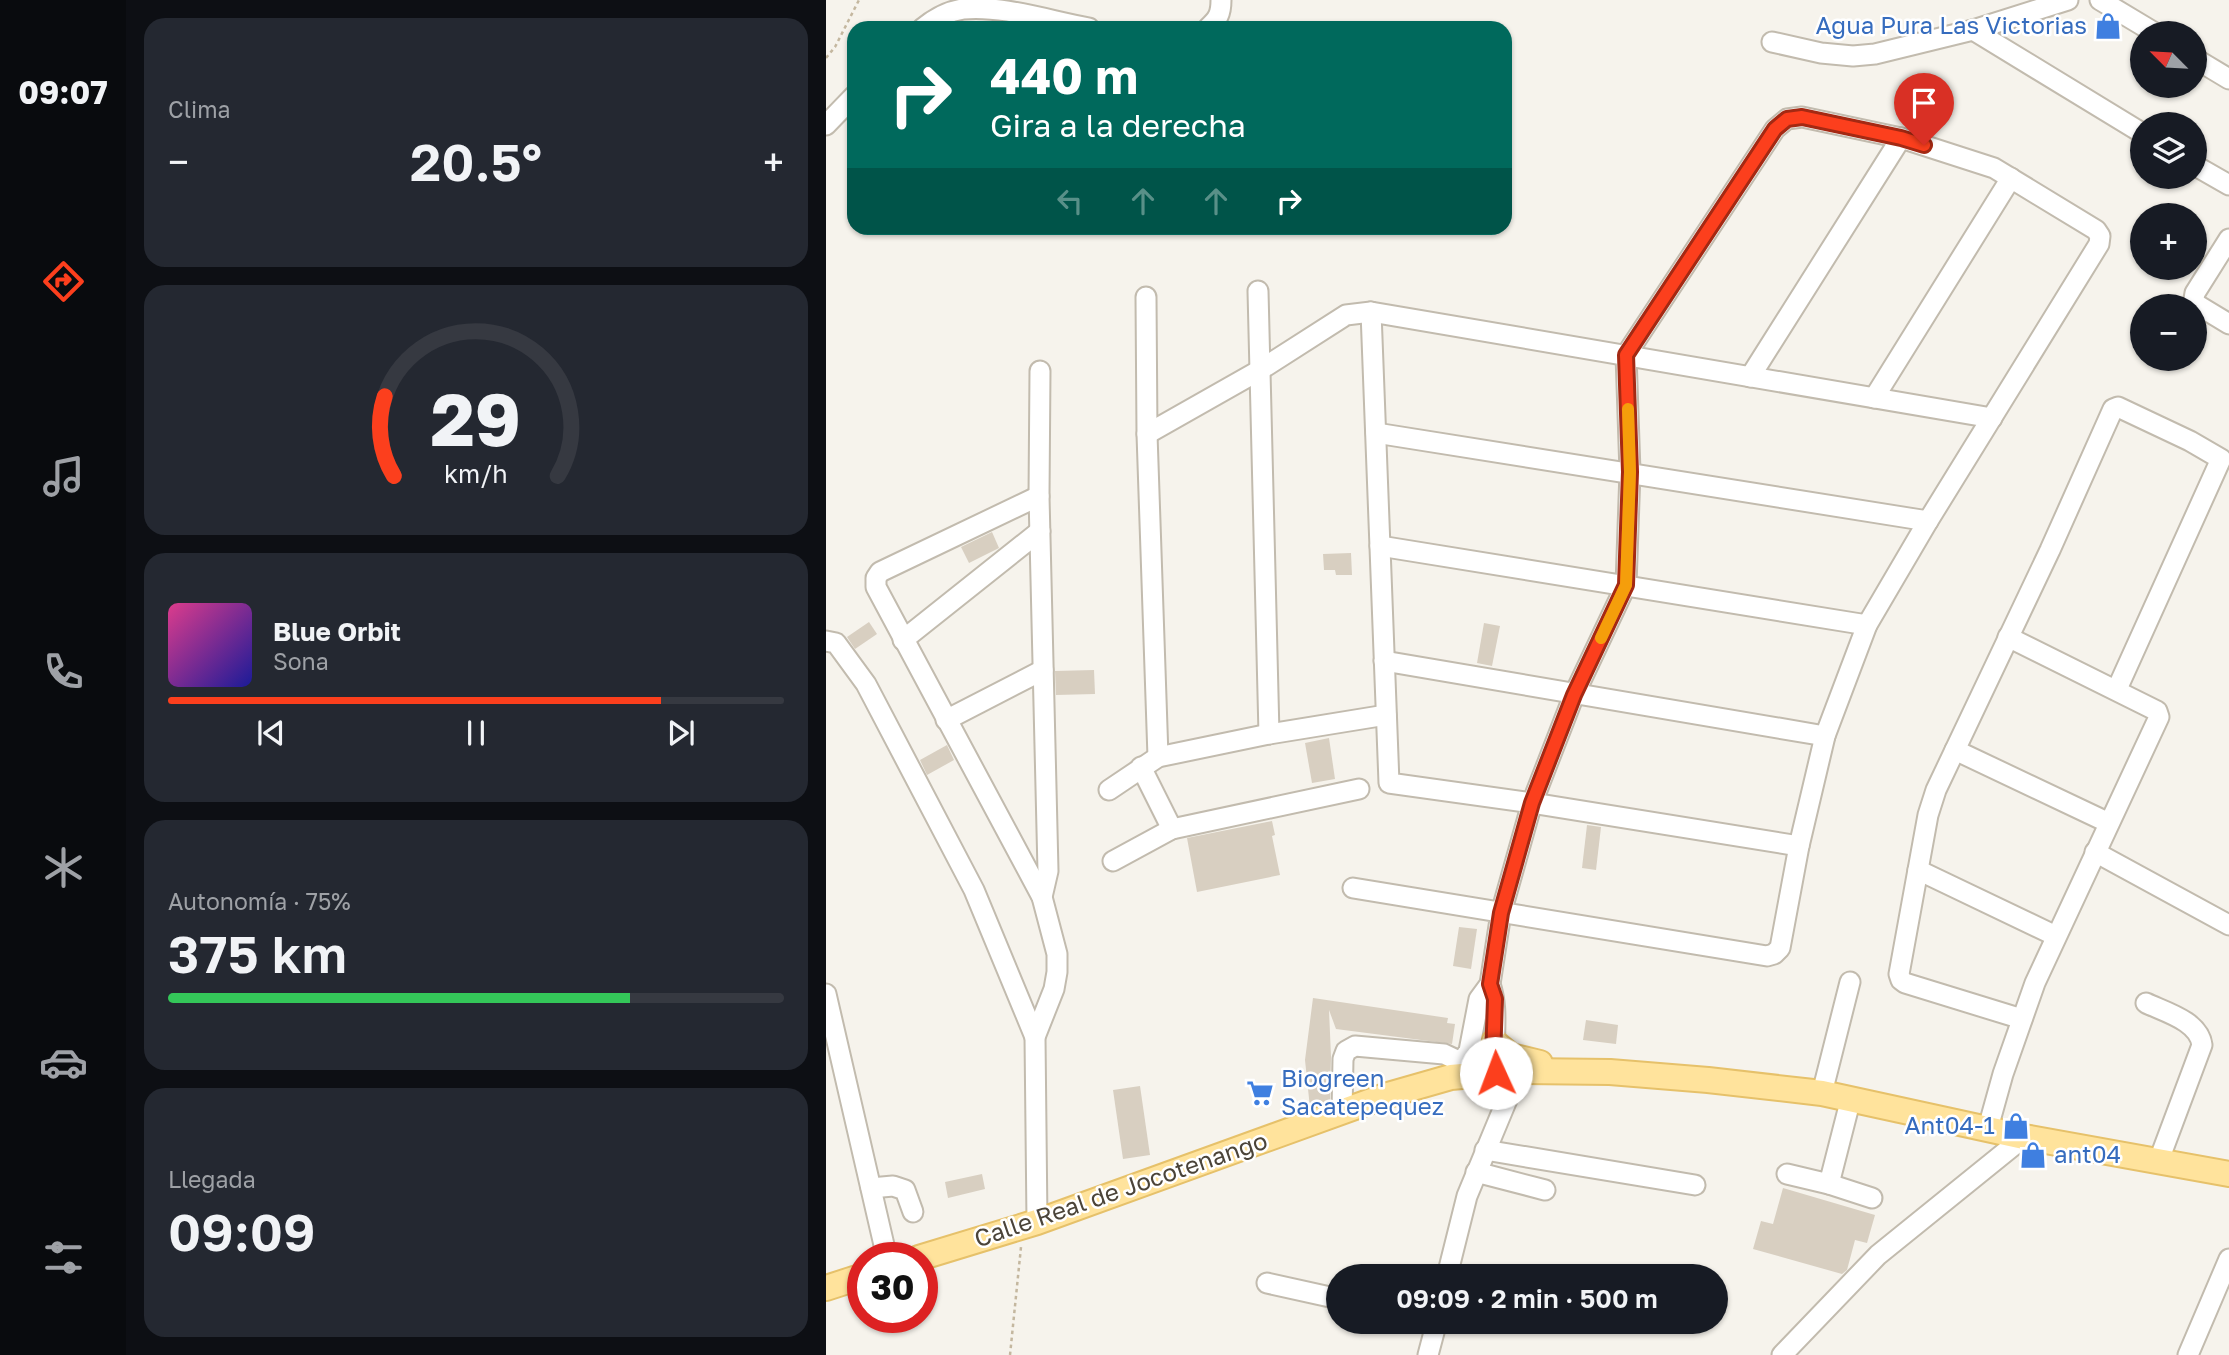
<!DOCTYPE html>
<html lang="es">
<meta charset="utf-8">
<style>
:root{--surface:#171b24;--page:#242831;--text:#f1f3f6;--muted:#9ea1a6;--line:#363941;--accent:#fc3f1d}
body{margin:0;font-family:"Golos Text",sans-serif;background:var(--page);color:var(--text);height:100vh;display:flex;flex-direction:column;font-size:26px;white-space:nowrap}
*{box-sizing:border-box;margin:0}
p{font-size:23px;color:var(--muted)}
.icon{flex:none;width:38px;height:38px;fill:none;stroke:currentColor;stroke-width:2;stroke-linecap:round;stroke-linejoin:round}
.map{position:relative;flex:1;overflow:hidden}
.side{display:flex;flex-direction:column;gap:18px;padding:18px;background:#0d0f14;width:700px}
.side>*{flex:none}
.banner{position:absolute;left:21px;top:21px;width:665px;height:214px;border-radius:21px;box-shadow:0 2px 5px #0004;background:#00695c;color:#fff;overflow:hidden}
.needle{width:46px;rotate:294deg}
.fabs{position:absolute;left:1304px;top:21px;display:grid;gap:14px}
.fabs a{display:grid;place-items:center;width:77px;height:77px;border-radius:50%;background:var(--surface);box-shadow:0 2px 5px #0004;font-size:35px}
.speed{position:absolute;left:21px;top:1242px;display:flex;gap:14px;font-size:35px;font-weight:700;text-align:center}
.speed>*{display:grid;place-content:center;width:91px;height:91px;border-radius:50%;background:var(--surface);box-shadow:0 2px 5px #0004;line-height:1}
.speed .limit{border:10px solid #d22;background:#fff;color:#111}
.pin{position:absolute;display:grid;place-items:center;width:60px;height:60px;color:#fff;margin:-72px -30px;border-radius:50% 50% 50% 0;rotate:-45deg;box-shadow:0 0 7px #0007}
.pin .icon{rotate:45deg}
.me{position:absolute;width:77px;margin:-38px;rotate:358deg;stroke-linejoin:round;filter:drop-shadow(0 0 5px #0008)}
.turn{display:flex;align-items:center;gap:24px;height:147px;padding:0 28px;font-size:32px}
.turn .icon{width:91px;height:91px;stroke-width:2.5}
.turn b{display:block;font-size:49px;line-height:60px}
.lanes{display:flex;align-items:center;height:66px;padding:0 28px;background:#0003;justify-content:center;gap:35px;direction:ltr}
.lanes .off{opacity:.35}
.big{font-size:52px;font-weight:600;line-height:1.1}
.side .tile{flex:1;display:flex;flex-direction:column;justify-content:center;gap:10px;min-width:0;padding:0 24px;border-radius:21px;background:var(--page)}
.side .dial{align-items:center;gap:0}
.dial svg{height:182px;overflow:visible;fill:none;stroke:var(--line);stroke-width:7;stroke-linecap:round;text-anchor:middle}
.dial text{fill:var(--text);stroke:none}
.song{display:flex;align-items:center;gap:21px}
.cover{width:84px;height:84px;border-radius:10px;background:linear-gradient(135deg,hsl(330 70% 55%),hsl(240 70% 35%))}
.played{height:7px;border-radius:4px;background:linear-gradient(90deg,var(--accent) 80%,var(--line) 80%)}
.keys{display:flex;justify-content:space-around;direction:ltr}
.heat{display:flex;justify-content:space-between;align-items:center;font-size:38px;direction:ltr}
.charge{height:10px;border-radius:5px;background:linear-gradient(90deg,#34c759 75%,var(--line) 0)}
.trip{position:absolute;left:500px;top:1264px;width:402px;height:70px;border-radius:35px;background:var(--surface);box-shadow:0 2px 5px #0004;font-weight:600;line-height:70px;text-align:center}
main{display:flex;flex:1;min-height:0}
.menu{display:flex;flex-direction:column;width:126px;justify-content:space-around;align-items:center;background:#090b0e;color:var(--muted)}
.menu .icon{width:49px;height:49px}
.menu .selected{color:var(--accent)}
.menu b{font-size:32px;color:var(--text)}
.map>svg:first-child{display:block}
</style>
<main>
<nav class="menu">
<b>09:07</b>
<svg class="icon selected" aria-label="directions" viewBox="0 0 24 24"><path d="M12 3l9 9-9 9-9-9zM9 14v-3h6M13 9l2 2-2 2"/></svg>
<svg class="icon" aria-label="music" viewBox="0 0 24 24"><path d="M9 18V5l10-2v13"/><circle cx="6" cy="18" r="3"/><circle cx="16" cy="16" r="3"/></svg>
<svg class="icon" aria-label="phone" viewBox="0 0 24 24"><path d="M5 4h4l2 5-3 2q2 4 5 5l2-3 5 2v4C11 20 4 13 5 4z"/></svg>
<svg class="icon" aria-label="climate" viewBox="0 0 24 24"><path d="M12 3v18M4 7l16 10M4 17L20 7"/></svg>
<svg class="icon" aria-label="car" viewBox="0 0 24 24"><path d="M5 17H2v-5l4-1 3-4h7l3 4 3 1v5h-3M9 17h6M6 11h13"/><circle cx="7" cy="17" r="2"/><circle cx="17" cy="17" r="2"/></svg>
<svg class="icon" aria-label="filters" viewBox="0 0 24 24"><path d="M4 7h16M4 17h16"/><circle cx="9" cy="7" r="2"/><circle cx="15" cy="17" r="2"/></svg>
</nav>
<section class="side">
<div class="tile"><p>Clima</p>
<div class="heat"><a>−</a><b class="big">20.5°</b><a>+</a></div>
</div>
<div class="tile dial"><svg viewBox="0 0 100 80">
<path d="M14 69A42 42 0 1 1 86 69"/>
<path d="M14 69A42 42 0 0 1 10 34" stroke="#fc3f1d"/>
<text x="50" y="56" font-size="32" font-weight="700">29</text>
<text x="50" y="72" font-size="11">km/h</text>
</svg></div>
<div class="tile">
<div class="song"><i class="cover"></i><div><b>Blue Orbit</b><p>Sona</p></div></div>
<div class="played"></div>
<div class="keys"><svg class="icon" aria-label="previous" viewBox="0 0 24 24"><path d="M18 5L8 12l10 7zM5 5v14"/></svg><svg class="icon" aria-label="pause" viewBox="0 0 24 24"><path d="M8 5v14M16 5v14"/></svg><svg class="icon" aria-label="next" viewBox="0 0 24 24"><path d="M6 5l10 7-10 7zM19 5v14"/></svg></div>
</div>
<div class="tile"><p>Autonomía · 75%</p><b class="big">375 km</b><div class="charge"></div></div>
<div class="tile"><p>Llegada</p><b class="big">09:09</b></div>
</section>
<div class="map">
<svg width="1403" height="1355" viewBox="0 0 1403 1355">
<rect width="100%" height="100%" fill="#f6f3ec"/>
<!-- building -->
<g fill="#d8cfc1">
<path d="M 166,532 L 173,548 L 143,563 L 135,547 Z"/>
<path d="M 525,553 L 526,575 L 510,575 L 509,570 L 498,570 L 497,554 Z"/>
<path d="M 43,622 L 51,634 L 29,649 L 21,637 Z"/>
<path d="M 658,623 L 674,626 L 666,666 L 651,663 Z"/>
<path d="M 268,670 L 269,694 L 230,695 L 229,671 Z"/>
<path d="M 503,738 L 509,779 L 486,783 L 479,743 Z"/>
<path d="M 121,745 L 128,760 L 101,775 L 94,760 Z"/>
<path d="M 446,821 L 449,835 L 446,836 L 454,875 L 371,892 L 361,838 Z"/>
<path d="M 761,825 L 775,827 L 770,870 L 756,868 Z"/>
<path d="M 633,927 L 651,929 L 645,969 L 627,966 Z"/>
<path d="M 487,998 L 622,1018 L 621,1023 L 629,1024 L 626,1044 L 510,1029 L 503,1010 L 505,1056 L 504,1100 L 484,1108 L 479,1060 Z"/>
<path d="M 760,1020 L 792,1025 L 790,1044 L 757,1040 Z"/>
<path d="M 314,1086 L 324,1155 L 297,1159 L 287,1090 Z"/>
<path d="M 156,1174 L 159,1189 L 122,1198 L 119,1182 Z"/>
<path d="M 957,1188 L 1049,1215 L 1041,1243 L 1029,1240 L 1021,1270 L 1016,1274 L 927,1249 L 935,1221 L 947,1224 Z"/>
</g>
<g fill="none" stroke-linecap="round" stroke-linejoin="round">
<defs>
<g id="minor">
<path d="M 1274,0 L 1329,33"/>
<path d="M 97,28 C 108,19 122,11 137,9 C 176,5 224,21 263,28"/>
<path d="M 382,28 C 392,19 395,14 395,0"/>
<path d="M 1147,30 L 1316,133"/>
<path d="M 946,42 L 995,53 L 1027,56 L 1049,54 L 1147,30 L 1242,0"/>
<path d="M 1368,58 L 1403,79"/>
<path d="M 0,125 L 28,96"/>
<path d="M 1368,165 L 1403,185"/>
<path d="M 1403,239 L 1369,293 L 1368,299 L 1370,304 L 1403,324"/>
<path d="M 432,291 L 443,734"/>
<path d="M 320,297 L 321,434 L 332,757"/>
<path d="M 545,312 L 563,783 L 706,803 L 973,846"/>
<path d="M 214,371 L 213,496 L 222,871 L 216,897"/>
<path d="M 924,377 L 1075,138"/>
<path d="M 1048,398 L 1185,178"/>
<path d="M 550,433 L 1102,521"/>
<path d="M 321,434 L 434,370 L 520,315 L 545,312 L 1166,418"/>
<path d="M 554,546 L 1041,625"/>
<path d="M 77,640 L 214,531"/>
<path d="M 0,641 L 10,643 L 40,684 L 148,890 L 209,1037"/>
<path d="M 558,661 L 999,736"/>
<path d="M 120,720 L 217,670"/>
<path d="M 1129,750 L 1283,823"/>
<path d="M 315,767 L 346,829"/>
<path d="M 283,790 L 332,757 L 443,734 L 560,715"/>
<path d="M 1269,852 L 1403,925"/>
<path d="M 287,861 L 346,829 L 533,789"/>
<path d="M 1092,870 L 1230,936"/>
<path d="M 527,888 L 941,956 L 948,954 L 954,948 L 973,846 L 999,736 L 1041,625 L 1102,521 L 1273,244 L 1274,236 L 1270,230 L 1168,168 L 1075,138 L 976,117 L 961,119 L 949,129 L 800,355 L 804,472 L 800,585 L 748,695 L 706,803 L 675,913 L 664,984 L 653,999 L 643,1051 L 625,1077"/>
<path d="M 664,984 C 674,1013 665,1043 670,1073"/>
<path d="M 0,994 L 61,1258"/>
<path d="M 1320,1003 C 1339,1012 1373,1021 1376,1045 L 1333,1160"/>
<path d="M 1196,1019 L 1079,983 L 1075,980 L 1073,974 L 1102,815 L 1110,790 L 1224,550 L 1287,409 L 1292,407 L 1364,441 L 1395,459 L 1291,689"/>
<path d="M 996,1093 L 1024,982"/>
<path d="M 516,1112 L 517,1059 L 520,1051 L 529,1046 L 618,1054 L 637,1063"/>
<path d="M 1162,1128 L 1177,1074 L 1209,983 L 1333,717 L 1331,711 L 1182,637"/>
<path d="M 659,1150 L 869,1185"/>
<path d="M 650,1172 L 719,1190"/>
<path d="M 961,1174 L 1003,1184 L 1025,1098"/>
<path d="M 1003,1184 L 1046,1198"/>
<path d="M 45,1188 L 67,1186 L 79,1190 L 87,1212"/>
<path d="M 211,1222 L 209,1037 L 228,989 L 231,972 L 231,954 L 216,897 L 50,587 L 50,578 L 54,572 L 213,496"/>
<path d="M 621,1276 L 641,1196 L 693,1071"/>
<path d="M 441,1283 L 513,1299"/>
<path d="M 602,1355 L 611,1321"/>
<path d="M 956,1355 L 1052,1255 L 1198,1137"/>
<path d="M 1362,1355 L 1403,1259"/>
</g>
<g id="major">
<path d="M 668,1042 L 685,1056 L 714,1063"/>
<path d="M 93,1258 L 211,1222 L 562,1095 L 625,1077 L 693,1071 L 784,1072 L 882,1080 L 996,1093 L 1198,1137 L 1403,1174"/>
<path d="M 0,1288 L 37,1276"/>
</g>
</defs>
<!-- minor casing -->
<use href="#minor" stroke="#c2bbae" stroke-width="23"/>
<!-- major casing -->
<use href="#major" stroke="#e6c16a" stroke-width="28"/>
<!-- path -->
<g stroke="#c4b79f" stroke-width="2.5" stroke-dasharray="3.5 3.5" stroke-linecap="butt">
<path d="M 0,58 L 9,47 L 33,0"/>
<path d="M 184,1355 L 195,1247"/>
</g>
<!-- minor -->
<use href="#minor" stroke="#fff" stroke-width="19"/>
<!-- major -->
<use href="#major" stroke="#ffe39c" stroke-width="24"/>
</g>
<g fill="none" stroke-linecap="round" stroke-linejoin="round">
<defs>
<path id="route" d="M 670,1073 L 667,1059 L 669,999 L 664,984 L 675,913 L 706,803 L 748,695 L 800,585 L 804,472 L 800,355 L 949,129 L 961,119 L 976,117 L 1075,138 L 1098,145"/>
</defs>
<!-- route casing -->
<use href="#route" stroke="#a42913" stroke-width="18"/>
<!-- route -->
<use href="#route" stroke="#fc3f1d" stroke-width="12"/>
<!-- slow -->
<path stroke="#f59e0b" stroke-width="12" d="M 775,638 L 800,585 L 804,472 L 802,409"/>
</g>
<!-- icons -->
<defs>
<symbol id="shop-bare" viewBox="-9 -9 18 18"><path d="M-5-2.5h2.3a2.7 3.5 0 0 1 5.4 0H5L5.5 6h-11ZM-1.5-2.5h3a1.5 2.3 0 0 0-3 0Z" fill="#3f7fe0" stroke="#fff" stroke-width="2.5" paint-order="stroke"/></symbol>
<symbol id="supermarket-bare" viewBox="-9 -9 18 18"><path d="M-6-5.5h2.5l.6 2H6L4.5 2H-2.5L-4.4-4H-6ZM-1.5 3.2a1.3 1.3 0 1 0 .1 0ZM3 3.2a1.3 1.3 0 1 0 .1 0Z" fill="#3f7fe0" stroke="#fff" stroke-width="2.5" paint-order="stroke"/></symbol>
</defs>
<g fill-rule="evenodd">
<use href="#shop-bare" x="1263" y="7" width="38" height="38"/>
<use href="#supermarket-bare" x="415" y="1074" width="38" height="38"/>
<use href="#shop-bare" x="1171" y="1107" width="38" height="38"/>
<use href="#shop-bare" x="1188" y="1136" width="38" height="38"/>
</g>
<g text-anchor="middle" stroke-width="5" stroke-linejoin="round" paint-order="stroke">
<!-- shop labels -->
<g font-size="24" fill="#366cbe" stroke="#fff" text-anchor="end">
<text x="1261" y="34">Agua Pura Las Victorias</text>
<text x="455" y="1087" text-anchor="start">Biogreen<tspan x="455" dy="28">Sacatepequez</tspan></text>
<text x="1169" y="1134">Ant04-1</text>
<text x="1228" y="1163" text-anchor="start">ant04</text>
</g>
<!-- street labels -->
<g font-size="24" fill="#4b4439" stroke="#fff">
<text transform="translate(295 1190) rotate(-19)" y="8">Calle Real de Jocotenango</text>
</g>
</g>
</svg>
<div class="fabs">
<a><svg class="needle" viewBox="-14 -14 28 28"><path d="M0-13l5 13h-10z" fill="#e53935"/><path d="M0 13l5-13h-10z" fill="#9ea1a6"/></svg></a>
<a><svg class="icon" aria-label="layers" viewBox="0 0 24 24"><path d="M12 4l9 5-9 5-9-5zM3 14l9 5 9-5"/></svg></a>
<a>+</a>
<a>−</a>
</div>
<div class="speed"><div class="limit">30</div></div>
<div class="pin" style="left:1098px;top:145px;background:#d93025"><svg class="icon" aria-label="arrive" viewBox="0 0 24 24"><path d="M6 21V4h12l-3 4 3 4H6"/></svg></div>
<svg class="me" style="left:670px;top:1073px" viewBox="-20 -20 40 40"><circle r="19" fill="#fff"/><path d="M0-13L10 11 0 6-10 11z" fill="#fc3f1d"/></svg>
<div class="trip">09:09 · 2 min · 500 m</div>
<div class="banner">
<div class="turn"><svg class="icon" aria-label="right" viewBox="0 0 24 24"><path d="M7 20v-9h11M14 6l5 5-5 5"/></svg><div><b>440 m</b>Gira a la derecha</div></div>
<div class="lanes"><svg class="icon off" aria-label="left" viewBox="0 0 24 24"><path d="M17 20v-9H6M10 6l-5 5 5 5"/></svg><svg class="icon off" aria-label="ahead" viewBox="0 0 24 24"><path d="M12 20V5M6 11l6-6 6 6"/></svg><svg class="icon off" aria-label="ahead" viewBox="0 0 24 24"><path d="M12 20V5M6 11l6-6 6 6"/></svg><svg class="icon" aria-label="right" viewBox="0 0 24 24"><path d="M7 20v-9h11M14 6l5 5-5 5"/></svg></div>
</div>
</div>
</main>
